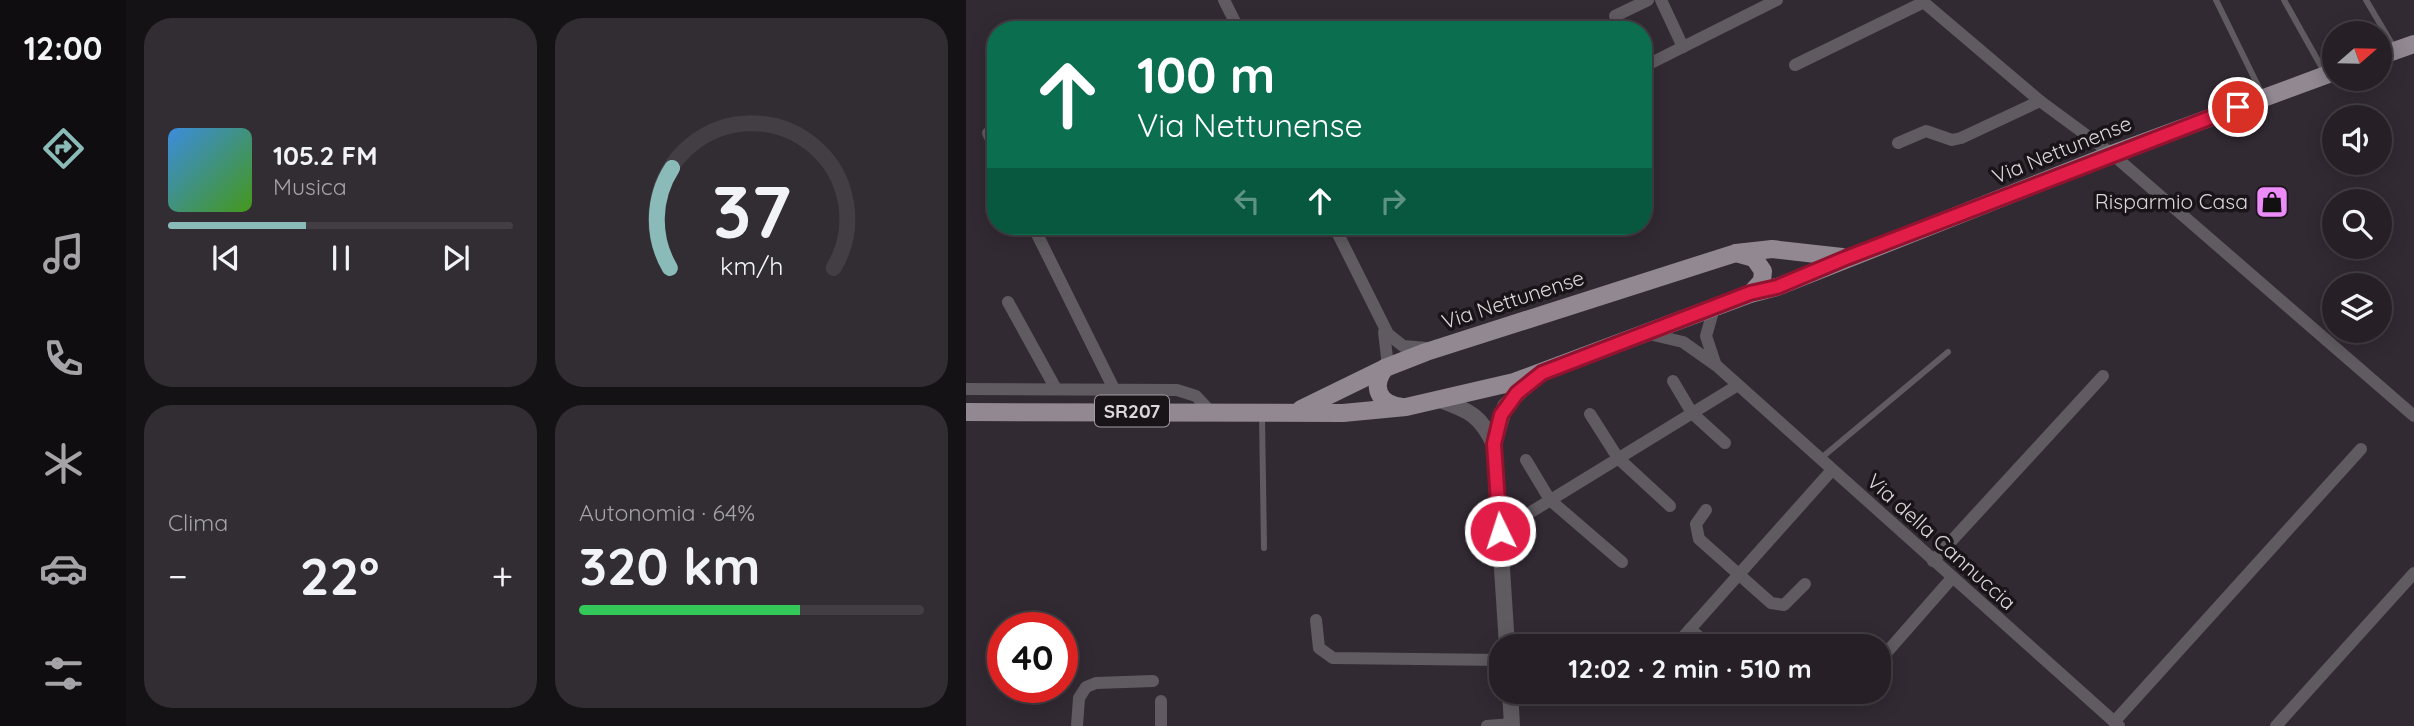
<!DOCTYPE html>
<html lang="it">
<meta charset="utf-8">
<style>
:root{--surface:#262026;--page:#322d32;--text:#f1f3f6;--muted:#a4a3a7;--line:#423e43;--accent:#8bbbb9}
body{margin:0;font-family:Quicksand,sans-serif;background:var(--page);color:var(--text);height:100vh;display:flex;flex-direction:column;font-size:26px;white-space:nowrap}
*{box-sizing:border-box;margin:0}
p{font-size:23px;color:var(--muted)}
.icon{flex:none;width:38px;height:38px;fill:none;stroke:currentColor;stroke-width:2;stroke-linecap:round;stroke-linejoin:round}
.map{position:relative;flex:1;overflow:hidden}
.drawer{display:flex;flex-direction:column;gap:18px;padding:18px;background:#151215;width:840px}
.drawer>*{flex:none}
.hud{position:absolute;left:21px;top:21px;width:665px;height:214px;border-radius:28px;box-shadow:0 4px 18px #0003,0 0 0 2px var(--line);background:#0b6e4f;color:#fff;overflow:hidden}
.needle{width:46px;rotate:70deg}
.controls{position:absolute;left:1356px;top:21px;display:grid;gap:14px}
.controls a{display:grid;place-items:center;width:70px;height:70px;border-radius:50%;background:var(--surface);box-shadow:0 4px 18px #0003,0 0 0 2px var(--line);font-size:35px}
.speed{position:absolute;left:21px;top:612px;display:flex;gap:14px;font-size:35px;font-weight:700;text-align:center}
.speed>*{display:grid;place-content:center;width:91px;height:91px;border-radius:50%;background:var(--surface);box-shadow:0 4px 18px #0003,0 0 0 2px var(--line);line-height:1}
.speed .limit{border:10px solid #d22;background:#fff;color:#111}
.pin{position:absolute;display:grid;place-items:center;width:60px;height:60px;color:#fff;margin:-30px;border:4px solid #fff;border-radius:50%;box-shadow:0 2px 7px #0007}
.me{position:absolute;width:77px;margin:-38px;rotate:356deg;stroke-linejoin:round;filter:drop-shadow(0 0 5px #0008)}
.turn{display:flex;align-items:center;gap:24px;height:147px;padding:0 35px;font-size:32px}
.turn .icon{width:91px;height:91px;stroke-width:2.5}
.turn b{display:block;font-size:49px;line-height:60px}
.lanes{display:flex;align-items:center;height:66px;padding:0 35px;background:#0003;justify-content:center;gap:35px;direction:ltr}
.lanes .off{opacity:.35}
.big{font-size:52px;font-weight:800;line-height:1.1}
.drawer .tile{flex:1;display:flex;flex-direction:column;justify-content:center;gap:10px;min-width:0;padding:0 24px;border-radius:28px;background:var(--page)}
.drawer .dial{align-items:center;gap:0}
.dial svg{height:182px;overflow:visible;fill:none;stroke:var(--line);stroke-width:7;stroke-linecap:round;text-anchor:middle}
.dial text{fill:var(--text);stroke:none}
.song{display:flex;align-items:center;gap:21px}
.cover{width:84px;height:84px;border-radius:10px;background:linear-gradient(135deg,hsl(210 70% 55%),hsl(100 70% 35%))}
.played{height:7px;border-radius:4px;background:linear-gradient(90deg,var(--accent) 40%,var(--line) 40%)}
.keys{display:flex;justify-content:space-around;direction:ltr}
.heat{display:flex;justify-content:space-between;align-items:center;font-size:38px;direction:ltr}
.charge{height:10px;border-radius:5px;background:linear-gradient(90deg,#34c759 64%,var(--line) 0)}
.drawer .tiles{flex:1;display:grid;gap:18px;grid-template-columns:repeat(2,1fr)}
.trip{position:absolute;left:523px;top:634px;width:402px;height:70px;border-radius:28px;background:var(--surface);box-shadow:0 4px 18px #0003,0 0 0 2px var(--line);font-weight:800;line-height:70px;text-align:center}
main{display:flex;flex:1;min-height:0}
.tabs{display:flex;flex-direction:column;width:126px;justify-content:space-around;align-items:center;background:#0f0d0f;color:var(--muted)}
.tabs .icon{width:49px;height:49px}
.tabs .selected{color:var(--accent)}
.tabs b{font-size:32px;color:var(--text)}
.map>svg:first-child{display:block}
</style>
<main>
<nav class="tabs">
<b>12:00</b>
<svg class="icon selected" aria-label="directions" viewBox="0 0 24 24"><path d="M12 3l9 9-9 9-9-9zM9 14v-3h6M13 9l2 2-2 2"/></svg>
<svg class="icon" aria-label="music" viewBox="0 0 24 24"><path d="M9 18V5l10-2v13"/><circle cx="6" cy="18" r="3"/><circle cx="16" cy="16" r="3"/></svg>
<svg class="icon" aria-label="phone" viewBox="0 0 24 24"><path d="M5 4h4l2 5-3 2q2 4 5 5l2-3 5 2v4C11 20 4 13 5 4z"/></svg>
<svg class="icon" aria-label="climate" viewBox="0 0 24 24"><path d="M12 3v18M4 7l16 10M4 17L20 7"/></svg>
<svg class="icon" aria-label="car" viewBox="0 0 24 24"><path d="M5 17H2v-5l4-1 3-4h7l3 4 3 1v5h-3M9 17h6M6 11h13"/><circle cx="7" cy="17" r="2"/><circle cx="17" cy="17" r="2"/></svg>
<svg class="icon" aria-label="filters" viewBox="0 0 24 24"><path d="M4 7h16M4 17h16"/><circle cx="9" cy="7" r="2"/><circle cx="15" cy="17" r="2"/></svg>
</nav>
<section class="drawer">
<div class="tiles">
<div class="tile">
<div class="song"><i class="cover"></i><div><b>105.2 FM</b><p>Musica</p></div></div>
<div class="played"></div>
<div class="keys"><svg class="icon" aria-label="previous" viewBox="0 0 24 24"><path d="M18 5L8 12l10 7zM5 5v14"/></svg><svg class="icon" aria-label="pause" viewBox="0 0 24 24"><path d="M8 5v14M16 5v14"/></svg><svg class="icon" aria-label="next" viewBox="0 0 24 24"><path d="M6 5l10 7-10 7zM19 5v14"/></svg></div>
</div>
<div class="tile dial"><svg viewBox="0 0 100 80">
<path d="M14 69A42 42 0 1 1 86 69"/>
<path d="M14 69A42 42 0 0 1 15 25" stroke="#8bbbb9"/>
<text x="50" y="56" font-size="32" font-weight="700">37</text>
<text x="50" y="72" font-size="11">km/h</text>
</svg></div>
<div class="tile"><p>Clima</p>
<div class="heat"><a>−</a><b class="big">22°</b><a>+</a></div>
</div>
<div class="tile"><p>Autonomia · 64%</p><b class="big">320 km</b><div class="charge"></div></div>
</div>
</section>
<div class="map">
<svg width="1448" height="726" viewBox="0 0 1448 726">
<rect width="100%" height="100%" fill="#322a33"/>
<g fill="none" stroke-linecap="round" stroke-linejoin="round">
<!-- service -->
<g stroke="#5f5b60" stroke-width="6">
<path d="M 1250,0 L 1297,96"/>
<path d="M 1318,0 L 1360,75"/>
<path d="M 1400,0 L 1429,49"/>
<path d="M 296,416 L 298,548"/>
<path d="M 854,459 L 982,352"/>
</g>
<!-- minor -->
<g stroke="#5f5b60" stroke-width="12">
<path d="M 258,0 L 273,30"/>
<path d="M 695,0 L 717,47"/>
<path d="M 955,0 L 1074,101 L 1146,154 L 1448,416"/>
<path d="M 649,16 L 682,0"/>
<path d="M 829,65 L 958,2"/>
<path d="M 677,67 L 811,0"/>
<path d="M 22,133 L 30,149"/>
<path d="M 932,143 L 960,131 L 986,140 L 995,138 L 1074,101"/>
<path d="M 67,226 L 148,389"/>
<path d="M 368,226 L 422,334 L 437,346 L 461,348"/>
<path d="M 42,302 L 90,389"/>
<path d="M 748,308 L 740,336 L 749,363"/>
<path d="M 418,332 L 422,366"/>
<path d="M 683,334 L 717,342 L 751,366 L 1153,726"/>
<path d="M 707,381 L 726,413 L 759,443"/>
<path d="M 0,389 L 211,390 L 230,396 L 244,411"/>
<path d="M 624,414 L 652,458 L 704,506"/>
<path d="M 560,460 L 584,500 L 656,562"/>
<path d="M 740,510 L 730,524 L 733,539 L 805,603 L 818,605 L 839,584"/>
<path d="M 534,531 L 772,385"/>
<path d="M 967,561 L 1137,376"/>
<path d="M 350,620 L 353,648 L 367,658 L 536,660"/>
<path d="M 724,629 L 744,646"/>
<path d="M 709,646 L 866,470"/>
<path d="M 914,660 L 986,578"/>
<path d="M 195,701 L 195,726"/>
<path d="M 1148,722 L 1395,449"/>
<path d="M 111,726 L 113,698 L 120,687 L 130,683 L 187,681"/>
<path d="M 521,726 L 546,724"/>
<path d="M 1310,726 L 1448,573"/>
</g>
<!-- tertiary -->
<g stroke="#5f5b60" stroke-width="16">
<path d="M 474,400 C 502,410 516,416 528,445"/>
<path d="M 541,646 L 528,445 L 539,406 L 571,376"/>
<path d="M 544,691 L 546,726"/>
</g>
<!-- primary -->
<g stroke="#918891" stroke-width="18">
<path d="M 1414,56 L 1448,44"/>
<path d="M 770,253 L 788,258 L 797,271 L 796,281 L 784,294"/>
<path d="M 419,368 C 405,386 412,404 436,407"/>
<path d="M 335,409 L 419,368 L 460,352 L 770,253 L 806,249 L 876,257"/>
<path d="M 0,412 L 377,413 L 440,407 L 548,382 L 784,294 L 811,287 L 1146,154 L 1368,72"/>
</g>
</g>
<g fill="none" stroke-linecap="round" stroke-linejoin="round">
<defs>
<path id="route" d="M 534,531 L 528,444 L 535,415 L 551,393 L 576,373 L 784,293 L 811,287 L 880,258 L 1272,107"/>
</defs>
<!-- route casing -->
<use href="#route" stroke="#92132f" stroke-width="18"/>
<!-- route -->
<use href="#route" stroke="#e11d48" stroke-width="12"/>
</g>
<!-- icons -->
<defs>
<symbol id="shop-square" viewBox="-11 -11 22 22"><rect x="-9" y="-9" width="18" height="18" rx="4" fill="#ed8cf9" stroke="#181418"/><path d="M-5-2.5h2.3a2.7 3.5 0 0 1 5.4 0H5L5.5 6h-11ZM-1.5-2.5h3a1.5 2.3 0 0 0-3 0Z" fill="#111"/></symbol>
</defs>
<g fill-rule="evenodd">
<use href="#shop-square" x="1287" y="183" width="38" height="38"/>
</g>
<g text-anchor="middle" stroke-width="7" stroke-linejoin="round" paint-order="stroke">
<!-- shield labels -->
<rect fill="#181418" stroke="#a19ca1" stroke-width="2" x="129" y="395.5" width="74" height="31" rx="5"/>
<g font-size="19" font-weight="bold" fill="#dcd7dc">
<text x="166" y="418">SR207</text>
</g>
<!-- street labels -->
<g font-size="21" fill="#dcd7dc" stroke="#181418">
<text transform="translate(1096 150) rotate(-22)" y="7">Via Nettunense</text>
<text transform="translate(547 300) rotate(-18)" y="7">Via Nettunense</text>
<text transform="translate(975 542) rotate(42)" y="7">Via della Cannuccia</text>
</g>
<!-- poi labels -->
<g font-size="21" fill="#dcd7dc" stroke="#181418" text-anchor="end">
<text x="1282" y="209">Risparmio Casa</text>
</g>
</g>
</svg>
<div class="controls">
<a><svg class="needle" viewBox="-14 -14 28 28"><path d="M0-13l5 13h-10z" fill="#e53935"/><path d="M0 13l5-13h-10z" fill="#a4a3a7"/></svg></a>
<a><svg class="icon" aria-label="sound" viewBox="0 0 24 24"><path d="M4 9h4l5-4v14l-5-4H4zM17 9q2 3 0 6"/></svg></a>
<a><svg class="icon" aria-label="search" viewBox="0 0 24 24"><circle cx="10" cy="10" r="6"/><path d="M15 15l6 6"/></svg></a>
<a><svg class="icon" aria-label="layers" viewBox="0 0 24 24"><path d="M12 4l9 5-9 5-9-5zM3 14l9 5 9-5"/></svg></a>
</div>
<div class="speed"><div class="limit">40</div></div>
<div class="pin" style="left:1272px;top:107px;background:#d93025"><svg class="icon" aria-label="arrive" viewBox="0 0 24 24"><path d="M6 21V4h12l-3 4 3 4H6"/></svg></div>
<svg class="me" style="left:534px;top:531px" viewBox="-20 -20 40 40"><circle r="17" fill="#e11d48" stroke="#fff" stroke-width="3"/><path d="M0-11L8 9 0 5-8 9z" fill="#fff"/></svg>
<div class="trip">12:02 · 2 min · 510 m</div>
<div class="hud">
<div class="turn"><svg class="icon" aria-label="ahead" viewBox="0 0 24 24"><path d="M12 20V5M6 11l6-6 6 6"/></svg><div><b>100 m</b>Via Nettunense</div></div>
<div class="lanes"><svg class="icon off" aria-label="left" viewBox="0 0 24 24"><path d="M17 20v-9H6M10 6l-5 5 5 5"/></svg><svg class="icon" aria-label="ahead" viewBox="0 0 24 24"><path d="M12 20V5M6 11l6-6 6 6"/></svg><svg class="icon off" aria-label="right" viewBox="0 0 24 24"><path d="M7 20v-9h11M14 6l5 5-5 5"/></svg></div>
</div>
</div>
</main>
